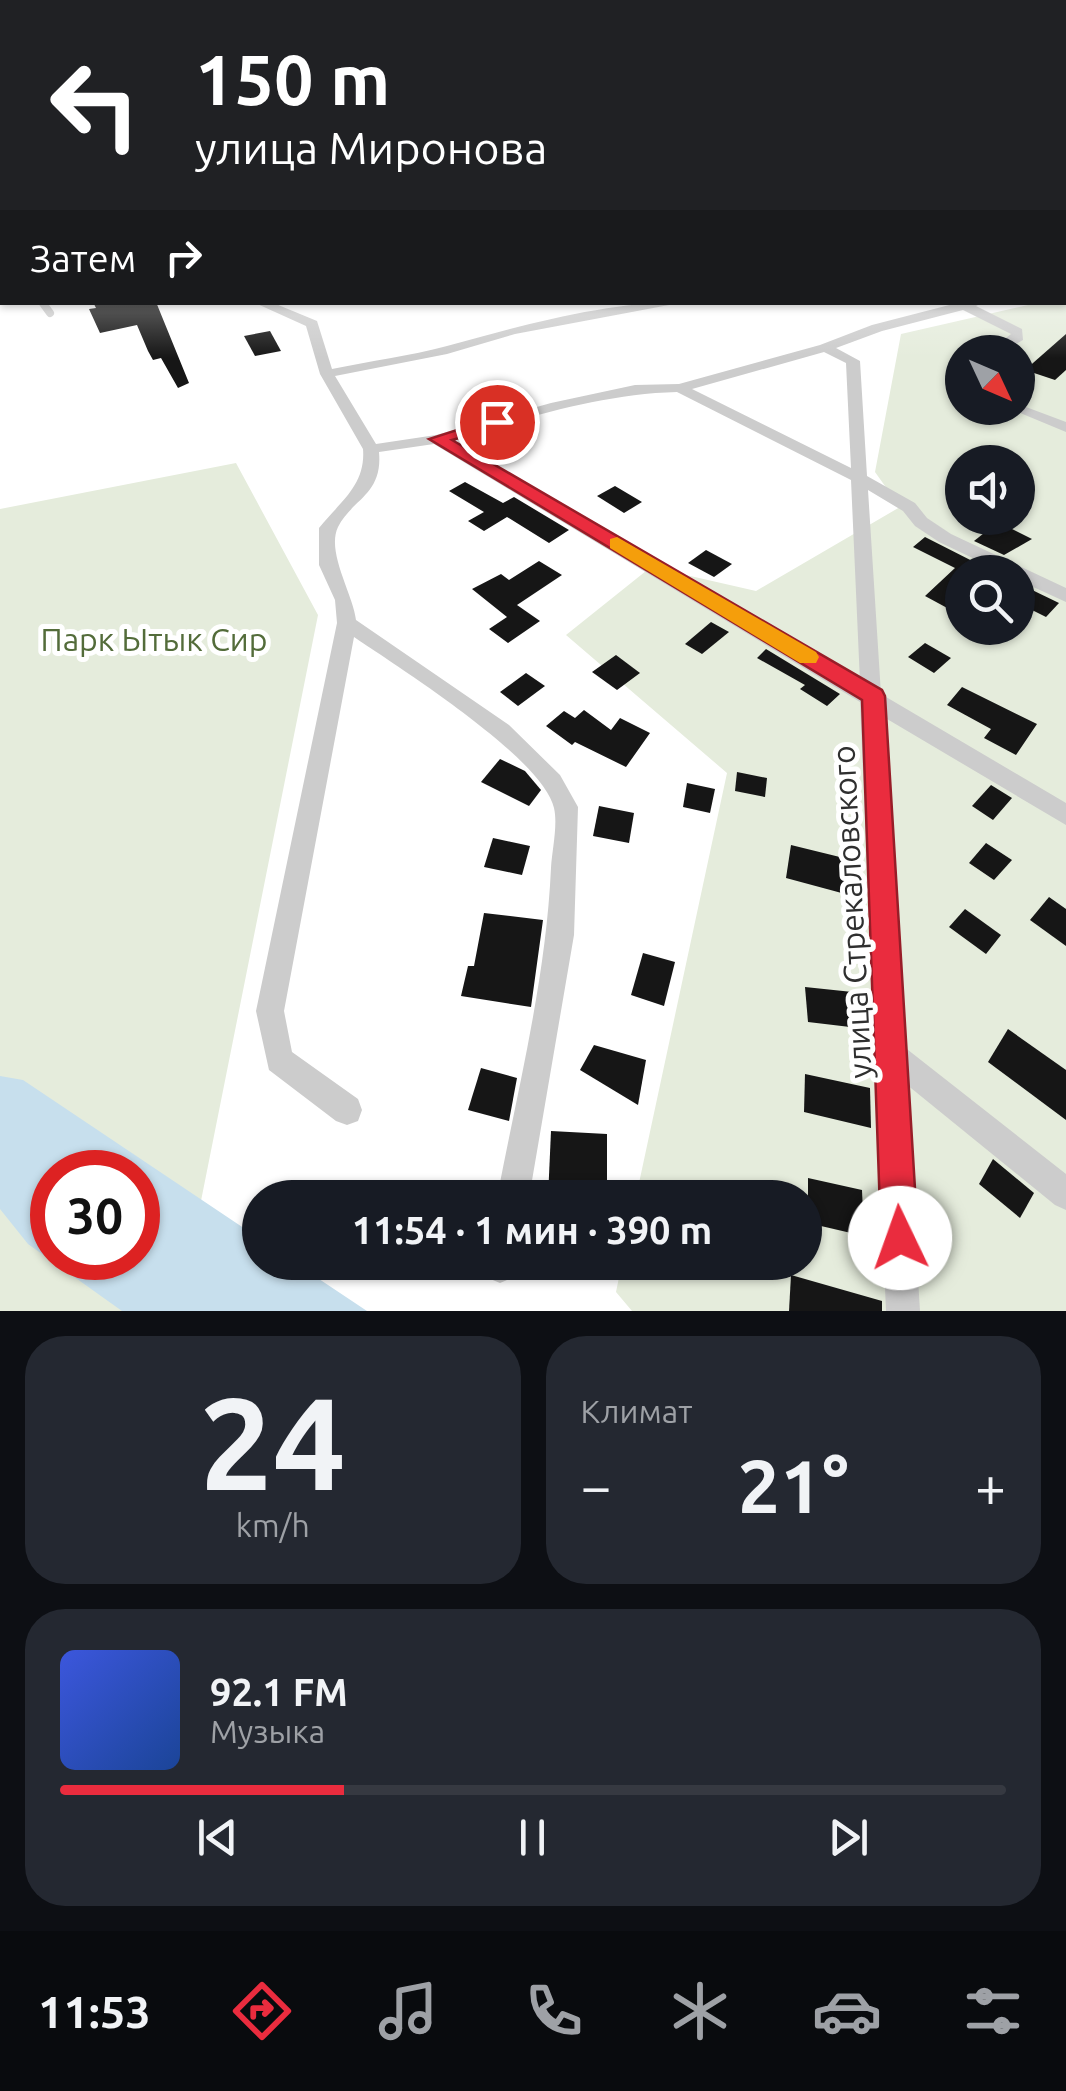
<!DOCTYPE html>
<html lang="ru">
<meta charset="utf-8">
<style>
:root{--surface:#171b24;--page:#242831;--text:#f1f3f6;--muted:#9ea1a6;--line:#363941;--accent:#ea2c3e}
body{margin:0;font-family:Ubuntu,sans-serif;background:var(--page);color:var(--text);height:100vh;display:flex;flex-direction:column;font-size:38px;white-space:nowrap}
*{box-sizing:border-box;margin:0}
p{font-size:32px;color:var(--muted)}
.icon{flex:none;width:55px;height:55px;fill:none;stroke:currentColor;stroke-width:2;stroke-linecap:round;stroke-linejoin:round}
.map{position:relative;height:1311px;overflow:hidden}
.sheet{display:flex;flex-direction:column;gap:25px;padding:25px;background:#0d0f14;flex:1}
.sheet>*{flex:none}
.banner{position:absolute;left:0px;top:0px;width:1068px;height:305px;box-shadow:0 2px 8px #0004;background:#202124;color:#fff;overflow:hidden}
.needle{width:65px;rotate:134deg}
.tools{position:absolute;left:945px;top:335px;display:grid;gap:20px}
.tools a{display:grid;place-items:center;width:90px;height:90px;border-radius:50%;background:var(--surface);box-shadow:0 2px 8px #0004;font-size:50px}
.speed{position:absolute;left:30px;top:1150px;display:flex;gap:20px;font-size:50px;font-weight:700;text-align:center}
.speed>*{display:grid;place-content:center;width:130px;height:130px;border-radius:50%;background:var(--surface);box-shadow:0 2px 8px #0004;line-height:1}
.speed .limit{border:15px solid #d22;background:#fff;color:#111}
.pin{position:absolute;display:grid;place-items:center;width:85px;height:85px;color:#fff;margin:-42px;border:5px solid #fff;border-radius:50%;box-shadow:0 2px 10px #0007}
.me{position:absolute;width:110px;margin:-55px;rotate:357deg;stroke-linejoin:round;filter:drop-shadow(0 0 8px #0008)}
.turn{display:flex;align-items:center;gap:35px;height:210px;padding:0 30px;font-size:45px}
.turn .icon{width:130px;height:130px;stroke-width:2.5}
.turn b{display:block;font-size:70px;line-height:85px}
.then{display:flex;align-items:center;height:95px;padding:0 30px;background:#0003;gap:20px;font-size:38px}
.big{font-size:75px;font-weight:700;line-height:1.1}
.sheet .card{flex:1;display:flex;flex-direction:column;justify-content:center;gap:15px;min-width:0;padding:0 35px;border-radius:40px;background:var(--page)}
.sheet .dial{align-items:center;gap:0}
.dial b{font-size:130px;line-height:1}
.song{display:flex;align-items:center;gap:30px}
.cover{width:120px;height:120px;border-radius:15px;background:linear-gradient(135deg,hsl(230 70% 55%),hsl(220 70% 35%))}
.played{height:10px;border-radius:5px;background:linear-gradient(90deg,var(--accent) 30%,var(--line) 30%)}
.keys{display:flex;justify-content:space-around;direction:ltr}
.heat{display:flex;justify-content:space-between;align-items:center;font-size:55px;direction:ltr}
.sheet .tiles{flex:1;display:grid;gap:25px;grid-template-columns:1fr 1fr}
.card:last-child{grid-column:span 2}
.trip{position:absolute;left:242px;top:1180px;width:580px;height:100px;border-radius:50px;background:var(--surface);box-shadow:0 2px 8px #0004;font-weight:700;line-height:100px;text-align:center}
.dock{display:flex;height:160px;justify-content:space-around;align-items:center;background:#090b0e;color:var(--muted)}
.dock .icon{width:70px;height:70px}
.dock .on{color:var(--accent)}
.dock b{font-size:45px;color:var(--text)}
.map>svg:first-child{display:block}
</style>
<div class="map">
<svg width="1066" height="1311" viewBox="0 0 1066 1311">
<rect width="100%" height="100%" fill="#fff"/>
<!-- green -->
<g fill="#e5ecdc" fill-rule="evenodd">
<path d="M 1066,296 L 1066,1311 L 632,1311 L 616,1292 L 622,1263 L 805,1262 L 805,1198 L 636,1197 L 727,773 L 566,635 L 651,567 L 756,591 L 900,507 L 875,472 L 901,334 L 1037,303 L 1065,302 ZM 962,352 L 1018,352 L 1018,408 L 962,408 ZM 962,462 L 1018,462 L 1018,518 L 962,518 ZM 962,572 L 1018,572 L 1018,628 L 962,628 Z"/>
<path d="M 236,463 L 318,615 L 179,1311 L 0,1311 L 0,509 ZM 52,1172 L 138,1172 L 138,1258 L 52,1258 Z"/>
</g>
<!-- water -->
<path fill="#c7dfed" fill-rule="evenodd" d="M 0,1076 L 23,1080 L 260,1239 L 260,1262 L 295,1263 L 367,1311 L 122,1311 L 28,1244 L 0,1209 ZM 52,1172 L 138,1172 L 138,1258 L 52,1258 Z"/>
<!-- building -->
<g fill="#161616">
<path d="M 93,302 L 156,302 L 189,383 L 178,388 L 161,358 L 153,360 L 148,351 L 137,325 L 100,333 L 89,309 L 96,308 Z"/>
<path d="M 270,331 L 281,351 L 255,356 L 244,336 Z"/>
<path d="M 1066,334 L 1066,370 L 1055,380 L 1025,370 Z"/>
<path d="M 465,482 L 503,503 L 514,497 L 569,530 L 549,543 L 507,517 L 484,531 L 468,521 L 484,512 L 449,491 Z"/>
<path d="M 615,486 L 642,502 L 624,513 L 597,496 Z"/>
<path d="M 998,522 L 1032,539 L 1004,555 L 974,541 Z"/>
<path d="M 925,537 L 988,569 L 962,572 L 962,616 L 925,596 L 955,568 L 913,547 Z"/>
<path d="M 706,550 L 732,564 L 714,577 L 688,563 Z"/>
<path d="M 539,561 L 562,575 L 517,605 L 540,621 L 508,643 L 489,629 L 507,617 L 472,589 L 501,574 L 509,580 Z"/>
<path d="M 1028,588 L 1059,603 L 1046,617 L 1018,603 Z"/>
<path d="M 711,622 L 729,632 L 702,654 L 685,644 Z"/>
<path d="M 925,643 L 951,658 L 934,673 L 908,657 Z"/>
<path d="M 766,649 L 840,694 L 827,706 L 800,689 L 805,685 L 757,658 Z"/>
<path d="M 616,655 L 640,673 L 617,690 L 592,672 Z"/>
<path d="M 526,673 L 545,686 L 518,706 L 500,692 Z"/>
<path d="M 962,687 L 1037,724 L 1016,755 L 984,738 L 991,729 L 947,705 Z"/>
<path d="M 584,710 L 611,730 L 620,718 L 650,733 L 626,767 L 575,742 L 572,745 L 546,726 L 564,711 L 575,718 Z"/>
<path d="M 500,759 L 525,771 L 541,790 L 529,806 L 481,782 Z"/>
<path d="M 737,772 L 767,778 L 765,797 L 735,791 Z"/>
<path d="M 687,783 L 715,789 L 710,813 L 683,807 Z"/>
<path d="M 991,785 L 1012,798 L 993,820 L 972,806 Z"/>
<path d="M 599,806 L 634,813 L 629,843 L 593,836 Z"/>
<path d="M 493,838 L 530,846 L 522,875 L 484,867 Z"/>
<path d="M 986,843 L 1012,860 L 994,880 L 969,863 Z"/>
<path d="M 791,845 L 852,860 L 849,895 L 786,878 Z"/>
<path d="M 1049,897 L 1066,909 L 1066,946 L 1030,920 Z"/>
<path d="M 965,909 L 1001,935 L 986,954 L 949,927 Z"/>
<path d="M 484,913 L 543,920 L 531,1007 L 461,996 L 468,966 L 474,966 Z"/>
<path d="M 643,953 L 675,962 L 664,1006 L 631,995 Z"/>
<path d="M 805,987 L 862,993 L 867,1029 L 808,1022 Z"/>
<path d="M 1008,1029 L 1066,1070 L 1066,1120 L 988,1062 Z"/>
<path d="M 594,1045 L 646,1060 L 638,1105 L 580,1070 Z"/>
<path d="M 481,1068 L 517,1078 L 509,1121 L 468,1110 Z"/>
<path d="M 805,1074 L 870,1088 L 871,1128 L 804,1112 Z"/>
<path d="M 551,1131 L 607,1134 L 607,1198 L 548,1198 Z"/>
<path d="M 993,1159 L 1034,1193 L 1020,1218 L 979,1184 Z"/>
<path d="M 808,1178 L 862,1190 L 864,1236 L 808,1223 Z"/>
<path d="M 791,1275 L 882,1301 L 882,1311 L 789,1311 Z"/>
</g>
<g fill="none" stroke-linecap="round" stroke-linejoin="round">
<!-- service -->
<path stroke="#ccc" stroke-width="8" d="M 42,302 L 50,313"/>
<!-- minor -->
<g fill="#ccc" fill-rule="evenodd">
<rect x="1065" y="276" width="1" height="8"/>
<path d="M 253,302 L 271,302 L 317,321 L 332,369 C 370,361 410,356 447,346 C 524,325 604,302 685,302 L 515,334 L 447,354 L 335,376 L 376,444 L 436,435 L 551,403 L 635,385 L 679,384 L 820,345 L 872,325 L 961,302 L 984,302 L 976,306 L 1022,329 L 1023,340 L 1002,352 L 988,352 L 1011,334 L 963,310 L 882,331 L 836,348 L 860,361 L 867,476 L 915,503 L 927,518 L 951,534 L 1066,588 L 1066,602 L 1018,580 L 1018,572 L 1002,572 L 939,542 L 915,526 L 903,511 L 868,490 L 881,694 L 1066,803 L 1066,825 L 882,716 L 903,1046 L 1066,1174 L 1066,1210 L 1055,1205 L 906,1084 L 920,1311 L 886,1311 L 860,702 L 434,444 L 379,452 C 383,495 352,499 338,527 C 326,552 353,594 356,620 L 509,725 L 560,775 L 578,807 L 574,935 L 529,1198 L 497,1198 C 518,1088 546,979 551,868 C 552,850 558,825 554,808 C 543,758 398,667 354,637 L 284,1011 L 292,1052 L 358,1099 L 362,1110 L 358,1121 L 347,1125 L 336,1121 L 269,1070 L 256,1011 L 337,623 L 335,600 L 319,565 L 319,528 C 340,502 366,485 363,449 L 320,374 L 306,326 ZM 824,352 L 846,363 L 851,468 L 692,389 ZM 677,392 L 851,480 L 860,682 L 450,440 C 524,419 599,394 677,392 Z"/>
<path d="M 1018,404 L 1066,422 L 1066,432 L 1008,408 L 1018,408 Z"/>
<path d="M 484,1262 L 517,1262 L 512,1278 L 500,1283 L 488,1278 Z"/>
</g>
</g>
<!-- sky -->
<linearGradient id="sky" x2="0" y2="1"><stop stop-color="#9bc5ea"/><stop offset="0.49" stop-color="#fff"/><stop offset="1" stop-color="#fff" stop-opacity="0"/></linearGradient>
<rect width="1066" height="358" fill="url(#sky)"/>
<!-- route -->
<path fill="#ea2c3e" stroke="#981d28" stroke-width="2.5" d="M 497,417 L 505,422 L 503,426 L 452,440 L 882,690 L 885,696 L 918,1238 L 913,1251 L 900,1257 L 887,1251 L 881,1238 L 862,700 L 429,439 Z"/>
<!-- slow -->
<path fill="#f59e0b" d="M 617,537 L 816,652 L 819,657 L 816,663 L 800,663 L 610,548 L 610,539 Z"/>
<g text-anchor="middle" stroke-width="10" stroke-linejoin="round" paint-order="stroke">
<!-- park labels -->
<g font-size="32" fill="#536c3a" stroke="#fff">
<text x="154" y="651">Парк Ытык Сир</text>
</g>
<!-- street labels -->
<g font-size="32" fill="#2f2f2f" stroke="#fff">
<text transform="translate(852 912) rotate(-93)" y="11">улица Стрекаловского</text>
</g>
</g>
</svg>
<div class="tools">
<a><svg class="needle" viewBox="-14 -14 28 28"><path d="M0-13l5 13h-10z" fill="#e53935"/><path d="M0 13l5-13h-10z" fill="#9ea1a6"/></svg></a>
<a><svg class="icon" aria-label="sound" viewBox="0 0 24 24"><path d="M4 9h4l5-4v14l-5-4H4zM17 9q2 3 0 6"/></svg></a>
<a><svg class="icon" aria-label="search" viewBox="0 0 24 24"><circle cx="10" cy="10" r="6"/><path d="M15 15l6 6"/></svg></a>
</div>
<div class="speed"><div class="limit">30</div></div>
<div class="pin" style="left:497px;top:422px;background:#d93025"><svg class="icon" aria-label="arrive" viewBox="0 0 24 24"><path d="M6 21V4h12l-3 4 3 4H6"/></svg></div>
<svg class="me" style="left:900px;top:1238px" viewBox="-20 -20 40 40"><circle r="19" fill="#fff"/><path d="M0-13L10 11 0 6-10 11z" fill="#ea2c3e"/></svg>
<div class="trip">11:54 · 1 мин · 390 m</div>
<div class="banner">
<div class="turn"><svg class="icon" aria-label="left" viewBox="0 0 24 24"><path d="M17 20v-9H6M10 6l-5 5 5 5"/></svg><div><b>150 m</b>улица Миронова</div></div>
<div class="then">Затем<svg class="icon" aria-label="right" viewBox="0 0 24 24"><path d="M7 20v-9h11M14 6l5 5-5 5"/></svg></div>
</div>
</div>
<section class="sheet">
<div class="tiles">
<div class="card dial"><b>24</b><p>km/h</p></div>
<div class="card"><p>Климат</p>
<div class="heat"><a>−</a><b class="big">21°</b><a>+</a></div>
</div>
<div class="card">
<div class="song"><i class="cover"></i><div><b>92.1 FM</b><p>Музыка</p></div></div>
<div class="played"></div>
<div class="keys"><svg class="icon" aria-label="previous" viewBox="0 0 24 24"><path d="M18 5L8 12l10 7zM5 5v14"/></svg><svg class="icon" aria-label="pause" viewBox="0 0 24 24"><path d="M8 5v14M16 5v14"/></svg><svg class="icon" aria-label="next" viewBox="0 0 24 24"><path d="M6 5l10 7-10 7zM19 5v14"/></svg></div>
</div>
</div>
</section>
<nav class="dock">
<b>11:53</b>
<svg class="icon on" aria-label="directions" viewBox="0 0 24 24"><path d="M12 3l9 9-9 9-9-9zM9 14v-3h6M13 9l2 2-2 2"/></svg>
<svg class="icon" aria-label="music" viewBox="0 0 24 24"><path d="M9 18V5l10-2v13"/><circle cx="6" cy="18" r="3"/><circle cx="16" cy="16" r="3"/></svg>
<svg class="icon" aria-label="phone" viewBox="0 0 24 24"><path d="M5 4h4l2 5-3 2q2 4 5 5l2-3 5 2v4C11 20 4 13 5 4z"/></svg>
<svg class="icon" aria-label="climate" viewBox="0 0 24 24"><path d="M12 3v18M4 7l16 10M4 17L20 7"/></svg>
<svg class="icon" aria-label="car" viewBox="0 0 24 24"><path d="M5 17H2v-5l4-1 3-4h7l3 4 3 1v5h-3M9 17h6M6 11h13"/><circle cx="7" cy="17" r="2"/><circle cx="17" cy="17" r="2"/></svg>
<svg class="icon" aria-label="filters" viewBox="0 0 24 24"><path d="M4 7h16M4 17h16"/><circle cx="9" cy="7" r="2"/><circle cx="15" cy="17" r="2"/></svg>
</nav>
